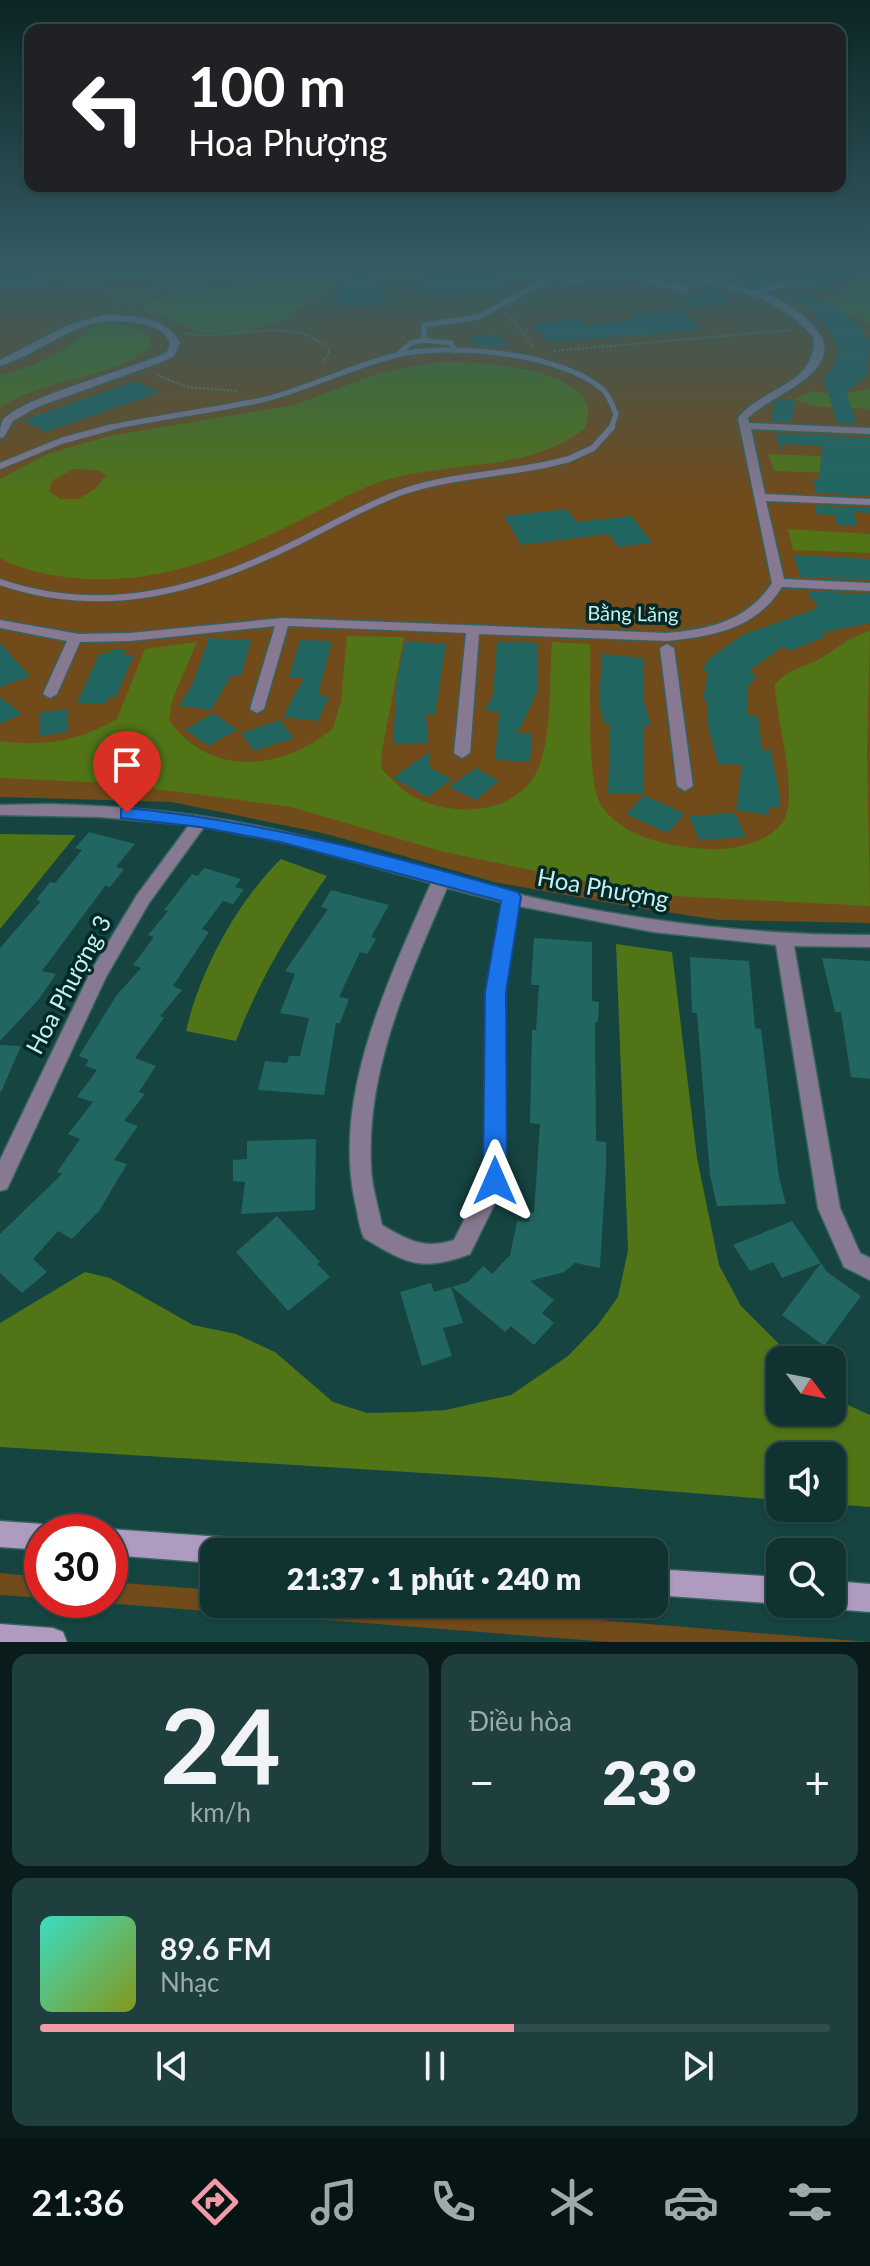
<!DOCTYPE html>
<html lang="vi">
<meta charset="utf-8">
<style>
:root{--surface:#103331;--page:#1e3f3d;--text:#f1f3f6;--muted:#9caaab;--line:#304e4d;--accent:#f39aa9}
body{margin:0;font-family:Lato,sans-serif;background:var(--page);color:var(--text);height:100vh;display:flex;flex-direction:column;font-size:30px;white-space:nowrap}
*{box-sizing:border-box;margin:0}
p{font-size:26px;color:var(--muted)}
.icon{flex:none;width:44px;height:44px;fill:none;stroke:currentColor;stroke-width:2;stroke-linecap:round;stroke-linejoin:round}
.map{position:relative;height:1642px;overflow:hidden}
.drawer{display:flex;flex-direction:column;gap:12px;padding:12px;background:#091c1b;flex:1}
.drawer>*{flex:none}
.guide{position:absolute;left:24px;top:24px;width:822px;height:168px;border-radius:16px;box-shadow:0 2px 6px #0004,0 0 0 2px var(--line);background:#202124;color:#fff;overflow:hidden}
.needle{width:52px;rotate:122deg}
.fabs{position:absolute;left:766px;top:1346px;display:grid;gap:16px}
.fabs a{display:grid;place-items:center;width:80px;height:80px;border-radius:16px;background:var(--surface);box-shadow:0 2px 6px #0004,0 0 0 2px var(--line);font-size:40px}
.speed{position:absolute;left:24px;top:1514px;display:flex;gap:16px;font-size:40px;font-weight:700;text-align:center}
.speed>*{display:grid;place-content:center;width:104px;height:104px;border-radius:50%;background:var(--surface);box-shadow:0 2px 6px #0004,0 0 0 2px var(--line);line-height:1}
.speed .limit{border:12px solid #d22;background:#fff;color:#111}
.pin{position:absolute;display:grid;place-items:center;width:68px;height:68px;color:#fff;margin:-82px -34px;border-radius:50% 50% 50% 0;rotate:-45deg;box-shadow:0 0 8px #0007}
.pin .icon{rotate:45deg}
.me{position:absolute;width:88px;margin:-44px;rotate:0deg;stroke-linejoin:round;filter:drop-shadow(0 0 6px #0008)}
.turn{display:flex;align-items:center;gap:28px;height:168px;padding:0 32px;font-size:36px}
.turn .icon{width:104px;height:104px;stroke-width:2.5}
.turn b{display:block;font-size:56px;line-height:68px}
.big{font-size:60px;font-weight:800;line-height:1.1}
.drawer .tile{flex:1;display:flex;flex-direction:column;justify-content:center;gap:12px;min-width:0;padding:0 28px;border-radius:16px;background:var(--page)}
.drawer .dial{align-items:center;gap:0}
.dial b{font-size:104px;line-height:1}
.song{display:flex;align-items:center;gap:24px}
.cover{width:96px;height:96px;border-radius:12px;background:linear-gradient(135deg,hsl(170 70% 55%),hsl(70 70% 35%))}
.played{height:8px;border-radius:4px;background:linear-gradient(90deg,var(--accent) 60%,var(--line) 60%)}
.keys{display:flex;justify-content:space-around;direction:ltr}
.heat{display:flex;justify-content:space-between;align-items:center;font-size:44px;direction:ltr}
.drawer .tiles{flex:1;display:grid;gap:12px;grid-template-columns:1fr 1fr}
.tile:last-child{grid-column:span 2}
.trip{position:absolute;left:200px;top:1538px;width:468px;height:80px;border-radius:16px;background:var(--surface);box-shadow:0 2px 6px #0004,0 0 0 2px var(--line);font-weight:800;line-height:80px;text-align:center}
.tab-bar{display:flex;height:128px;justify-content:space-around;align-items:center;background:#061414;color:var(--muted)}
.tab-bar .icon{width:56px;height:56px}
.tab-bar .selected{color:var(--accent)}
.tab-bar b{font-size:36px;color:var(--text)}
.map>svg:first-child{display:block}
</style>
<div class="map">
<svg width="870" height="1642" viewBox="0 0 870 1642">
<rect width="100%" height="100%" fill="#154441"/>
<!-- green -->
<g fill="#724b1a">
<path d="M 0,271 L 870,271 L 870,923 L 719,920 L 633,907 L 494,882 L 327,834 L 172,802 L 0,797 Z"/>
<path d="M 0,1573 L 42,1577 L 42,1598 L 0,1595 Z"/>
<path d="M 110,1582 L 214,1590 L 214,1604 L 402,1604 L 870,1642 L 610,1642 L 65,1600 L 110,1600 Z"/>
</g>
<!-- water -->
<g fill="#507416" fill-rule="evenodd">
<path d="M 276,271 L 378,271 L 337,281 L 281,321 L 236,334 L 203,333 L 144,309 C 152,290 214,290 234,286 C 249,283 263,278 276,271 Z"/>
<path d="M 832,271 L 870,271 L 870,324 C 850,305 822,319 801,304 L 831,299 L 848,290 L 850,280 Z"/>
<path d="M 98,324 L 128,326 L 149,335 L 151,348 C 108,380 45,377 0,408 L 0,375 L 31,366 L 61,351 Z"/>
<path d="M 440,362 C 473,361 580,366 588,409 C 589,414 586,423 585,428 C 529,473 452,460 386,480 C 359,488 334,503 309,516 C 239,551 168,583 89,579 C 59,578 26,572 0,558 L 0,479 L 47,454 L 109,436 L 294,405 L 379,373 ZM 73,469 L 97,470 L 106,475 L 96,488 L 78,499 L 60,499 L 49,491 L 53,480 Z"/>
<path d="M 870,389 L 870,409 L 821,407 L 794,400 L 811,391 L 835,395 Z"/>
<path d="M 768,454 L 870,458 L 870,474 L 774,471 Z"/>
<path d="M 788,529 L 870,534 L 870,553 L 793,550 Z"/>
<path d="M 870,631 L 867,752 L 870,906 L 653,895 L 444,852 L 291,807 L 110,783 L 0,778 L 0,741 C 42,747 80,741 117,719 L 145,649 L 197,642 L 173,698 L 169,720 C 209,778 283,771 333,728 L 341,700 L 347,636 L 404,637 L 382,751 L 381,769 C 390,777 399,787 409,794 C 446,817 510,817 535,775 C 553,743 549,679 552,642 L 590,644 C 591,677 586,778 600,803 C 621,839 672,847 709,849 C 732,850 767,844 782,823 C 801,796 775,717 775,684 C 787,671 797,669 813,662 C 834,653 847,637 870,631 Z"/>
<path d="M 0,834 L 76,835 L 0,929 Z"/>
<path d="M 281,859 L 327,876 C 291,927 258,982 236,1041 L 186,1031 C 200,971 236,903 281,859 Z"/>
<path d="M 616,944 L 672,952 L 697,1158 L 719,1265 L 741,1306 L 795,1360 L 780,1360 L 780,1412 L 832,1412 L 832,1394 L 841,1402 L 870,1415 L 870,1507 L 832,1504 L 832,1456 L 780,1456 L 780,1500 L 488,1477 L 0,1447 L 0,1323 L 85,1272 L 110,1278 L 193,1325 L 236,1334 L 275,1352 L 333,1402 L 367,1413 L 411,1412 L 446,1410 L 511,1395 L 568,1356 L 597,1326 L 618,1297 L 628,1250 Z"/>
</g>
<!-- building -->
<g fill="#226661">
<path d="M 13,271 L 19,271 L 57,288 L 0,286 L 0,274 Z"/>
<path d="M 492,271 L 504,289 L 428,294 L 416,276 Z"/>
<path d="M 775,271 L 852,271 L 852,283 L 789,287 L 801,282 L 793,276 L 761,286 L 732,274 Z"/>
<path d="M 359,277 L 373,279 L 387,304 L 342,308 L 335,290 Z"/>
<path d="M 715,288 L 731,303 L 676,307 L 676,305 Z"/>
<path d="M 788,290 L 839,307 L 851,321 L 856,321 L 870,342 L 867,376 L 846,392 L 857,424 L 838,424 L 823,379 L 835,364 L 838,353 L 833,338 L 821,320 Z"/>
<path d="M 681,310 L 700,330 L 555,342 L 544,339 L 532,324 L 577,319 L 588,325 L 634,320 L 633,314 Z"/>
<path d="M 497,334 L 508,347 L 475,345 L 469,337 Z"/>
<path d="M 136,381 L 160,392 L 46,432 L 23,420 Z"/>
<path d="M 780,399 L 796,401 L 791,422 L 771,421 L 774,403 Z"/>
<path d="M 775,433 L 870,438 L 870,496 L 815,493 L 814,478 L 819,479 L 822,446 L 784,444 L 782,452 Z"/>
<path d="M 815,506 L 870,508 L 870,513 L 854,512 L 857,526 L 837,525 L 834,515 L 816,514 Z"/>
<path d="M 567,509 L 576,522 L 632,516 L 652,543 L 618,547 L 609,534 L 521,545 L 504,516 Z"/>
<path d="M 793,555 L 870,559 L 870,580 L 801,577 Z"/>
<path d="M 807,591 L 870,594 L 870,623 L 822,633 L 827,636 L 790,651 L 782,647 L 748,672 L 757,675 L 748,687 L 747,715 L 758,716 L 762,750 L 770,749 L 780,795 L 779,808 L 770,807 L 768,815 L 736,810 L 742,765 L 718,764 L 708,727 L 707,701 L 703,700 L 708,672 L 702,670 L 710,658 L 742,635 L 818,608 Z"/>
<path d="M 209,638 L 251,640 L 241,676 L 231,676 L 211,710 L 179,706 L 192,685 Z"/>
<path d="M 300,640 L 332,641 L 318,695 L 329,697 L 318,721 L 283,717 L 304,677 L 289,677 Z"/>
<path d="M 405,641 L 446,644 L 435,715 L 426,714 L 428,743 L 393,744 L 397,678 Z"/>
<path d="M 497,641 L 537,643 L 537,692 L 518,733 L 532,733 L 530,762 L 495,760 L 499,713 L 485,710 L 493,695 Z"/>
<path d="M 0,643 L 30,676 L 0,687 Z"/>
<path d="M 110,650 L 126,650 L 124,655 L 134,655 L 116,697 L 109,697 L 106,704 L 77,703 L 99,654 L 108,654 Z"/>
<path d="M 602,654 L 644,658 L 643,699 L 651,726 L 643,726 L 643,794 L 608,794 L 610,724 L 604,724 L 599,704 Z"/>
<path d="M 0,697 L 22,714 L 0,724 Z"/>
<path d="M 67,709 L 68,732 L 39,736 L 39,713 Z"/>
<path d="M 214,713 L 237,730 L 208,746 L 185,729 Z"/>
<path d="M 280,720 L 294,738 L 254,751 L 241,733 Z"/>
<path d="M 429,752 L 430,768 L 452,779 L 428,797 L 393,778 Z"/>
<path d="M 476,768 L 499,781 L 476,800 L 449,787 Z"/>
<path d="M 644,795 L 685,814 L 667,833 L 626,814 Z"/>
<path d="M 735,813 L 746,837 L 699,840 L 689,816 Z"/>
<path d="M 89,832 L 135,844 L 116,867 L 124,869 L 110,887 L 105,886 L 42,971 L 56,974 L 39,999 L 0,1041 L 0,948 L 41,901 L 36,900 L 50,882 L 55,883 L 82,850 L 75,848 Z"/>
<path d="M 204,868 L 241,879 L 235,887 L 244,889 L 233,904 L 223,901 L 202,929 L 209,932 L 173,986 L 182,990 L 160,1016 L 164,1018 L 135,1058 L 156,1066 L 139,1092 L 145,1094 L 124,1121 L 138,1126 L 114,1160 L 127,1164 L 99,1211 L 72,1239 L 58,1231 L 33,1259 L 47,1272 L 22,1293 L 0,1273 L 0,1234 L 62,1174 L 57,1172 L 80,1139 L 68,1134 L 93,1102 L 77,1097 L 97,1070 L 85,1066 L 89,1060 L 79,1056 L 116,996 L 141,968 L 133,965 L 154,937 L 148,935 L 168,911 L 164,910 L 192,874 L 198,876 Z"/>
<path d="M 331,890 L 389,905 L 371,937 L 376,939 L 367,954 L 360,952 L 339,997 L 349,999 L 340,1023 L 336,1023 L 324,1095 L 258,1090 L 265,1061 L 287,1063 L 289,1056 L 300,1056 L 309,1018 L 280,1013 L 295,974 L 285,971 L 328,909 L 321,907 Z"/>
<path d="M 534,938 L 592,942 L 592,1001 L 599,1002 L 598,1022 L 595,1022 L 596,1141 L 606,1142 L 606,1167 L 600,1268 L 575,1263 L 564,1272 L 530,1281 L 554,1300 L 542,1313 L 554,1323 L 534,1345 L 511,1326 L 505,1332 L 452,1287 L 468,1282 L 483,1266 L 492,1274 L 510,1255 L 517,1221 L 529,1222 L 530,1212 L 534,1213 L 540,1124 L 530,1123 L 532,1030 L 536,1030 L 539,985 L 531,985 Z"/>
<path d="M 690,957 L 749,961 L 755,1028 L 761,1029 L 779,1178 L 786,1204 L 717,1206 L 710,1175 L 697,1013 L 692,1013 Z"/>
<path d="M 822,958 L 870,961 L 870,1079 L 851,1077 L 841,1012 L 835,1012 Z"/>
<path d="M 0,1045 L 21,1046 L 1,1092 L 0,1092 Z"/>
<path d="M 316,1139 L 315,1210 L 241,1214 L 245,1182 L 233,1181 L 233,1160 L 247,1159 L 247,1141 Z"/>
<path d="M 277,1216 L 320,1262 L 317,1264 L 330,1277 L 288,1311 L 236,1252 Z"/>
<path d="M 792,1221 L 821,1263 L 782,1278 L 773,1262 L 750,1271 L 733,1245 Z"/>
<path d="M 821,1263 L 827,1272 L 861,1296 L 824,1346 L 782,1315 Z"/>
<path d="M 431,1283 L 434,1292 L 451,1287 L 463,1323 L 443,1328 L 452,1356 L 422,1366 L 400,1292 Z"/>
</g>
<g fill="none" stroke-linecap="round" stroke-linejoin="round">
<defs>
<g id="service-far1">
<path d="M 594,272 L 643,278 L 686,290"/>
<path d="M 424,340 L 451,343 L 455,351"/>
<path d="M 398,354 L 411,343 L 424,340 L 424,325 L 479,317 L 552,277 L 573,281 L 593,277 L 593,271"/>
<path d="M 103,429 C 157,417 212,411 266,399 C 309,388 350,367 393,356 C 446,342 557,352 601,388 C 609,394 612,405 616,414 L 611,429"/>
</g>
<g id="service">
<path d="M 0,466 L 61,441 L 112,427"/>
<path d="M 0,582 C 105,618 202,590 298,542 C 332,525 366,505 402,492 C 456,473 514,475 569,459 L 593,448 L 612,427"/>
</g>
<g id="minor">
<path d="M 652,271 L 700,277 L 756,291 L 794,279 L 798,281 L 764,293 C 784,300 802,312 815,328 C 852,370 770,395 748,418 L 749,423 L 870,428 L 870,434 L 751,429 L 765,494 L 870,499 L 870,505 L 766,501 L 784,579 L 870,583 L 870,591 L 782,587 C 756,629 713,636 667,641 L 479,634 L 470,753 L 462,758 L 454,753 L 466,633 L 288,626 L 264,709 L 257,713 L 250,709 L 275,626 L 130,641 L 80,642 L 57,694 L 50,698 L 43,694 L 67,641 L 0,628 L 0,620 L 79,634 L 130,633 L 283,618 L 667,633 C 710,629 747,621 772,583 L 738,418 C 765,385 814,387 814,338 C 784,303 745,290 700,282 C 685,279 666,278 652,271 Z"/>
<path d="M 102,315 C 128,315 167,316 180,343 L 174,356 L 162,362 L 37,407 L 13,421 L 4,437 L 0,438 C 0,431 0,426 3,420 C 21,397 134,369 167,352 L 170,343 C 165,330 153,326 140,324 C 78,311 54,349 0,366 L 0,360 L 66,326 Z"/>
<path d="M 667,644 L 674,648 L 693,786 L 685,791 L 677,786 L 660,648 Z"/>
<path d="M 50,804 C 121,806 192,812 262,827 C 357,847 450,879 544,900 C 652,923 760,935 870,935 L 870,947 L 794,946 L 840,1208 L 860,1253 L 870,1258 L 870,1280 L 844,1267 L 818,1208 L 776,945 L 653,932 L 518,906 L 504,992 L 506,1181 L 470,1254 C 421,1272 407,1264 364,1238 C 359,1227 358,1214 355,1202 C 332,1094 389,980 431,883 L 291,844 L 204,827 L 149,903 L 106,977 L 7,1189 L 0,1191 L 0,1160 L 91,971 L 137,895 L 189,825 L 100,817 L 0,815 L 0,805 ZM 447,888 L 502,902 L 486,992 L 484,1181 L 454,1240 C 425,1250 407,1240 382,1225 C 378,1205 371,1185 371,1165 C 366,1068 410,975 447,888 Z"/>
</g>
<g id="secondary">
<path d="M 0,1521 L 42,1524 L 51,1528 L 53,1532 L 42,1532 L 42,1550 L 0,1547 Z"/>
<path d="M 110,1529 L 249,1539 L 258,1543 L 262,1552 L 214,1552 L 214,1563 L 110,1555 L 110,1532 L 102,1532 Z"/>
<path d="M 654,1569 L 780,1577 L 781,1604 L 654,1595 Z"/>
<path d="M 832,1581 L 870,1584 L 870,1612 L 832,1609 L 822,1605 L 832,1604 Z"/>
<path d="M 0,1624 L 53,1628 L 63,1632 L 67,1642 L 0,1642 Z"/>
</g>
</defs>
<!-- service-far1 casing -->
<use href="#service-far1" stroke="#356360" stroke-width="7"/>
<!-- service casing -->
<use href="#service" stroke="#356360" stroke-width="8"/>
<!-- minor casing -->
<use href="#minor" stroke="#356360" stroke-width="3"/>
<!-- secondary casing -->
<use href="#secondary" stroke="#356360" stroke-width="3"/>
<!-- path -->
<g stroke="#598682" stroke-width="2" stroke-dasharray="2 2" stroke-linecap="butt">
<path d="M 35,271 C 102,300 178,289 247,271"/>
<path d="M 112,305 L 133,295"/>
<path d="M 130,308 L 127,302 L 154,286"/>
<path d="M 506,313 L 534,346"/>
<path d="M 185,333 C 233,343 291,312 330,350 L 322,366"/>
<path d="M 554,351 L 792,330"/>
<path d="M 157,375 L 187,387 L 237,391"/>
</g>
<!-- service-far1 -->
<use href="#service-far1" stroke="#867991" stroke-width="5"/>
<!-- service -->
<use href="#service" stroke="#867991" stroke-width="6"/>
<!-- minor -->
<use href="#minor" fill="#867991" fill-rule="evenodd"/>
<!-- secondary -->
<use href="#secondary" fill="#af9bc0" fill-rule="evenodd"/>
</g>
<!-- sky -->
<linearGradient id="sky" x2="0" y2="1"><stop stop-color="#0c2524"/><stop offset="0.54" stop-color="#355c65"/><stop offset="1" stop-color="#355c65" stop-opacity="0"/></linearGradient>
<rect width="870" height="501" fill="url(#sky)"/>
<!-- route -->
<path fill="#1a73e8" stroke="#114b97" stroke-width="2" d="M 127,808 C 260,821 390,855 518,892 L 521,897 L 506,992 L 507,1181 L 504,1188 L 495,1191 L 486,1188 L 483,1181 L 485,992 L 501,901 L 280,842 L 200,827 L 121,818 L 121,809 Z"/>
<g text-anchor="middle" stroke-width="7" stroke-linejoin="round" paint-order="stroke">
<!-- far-street labels -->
<g font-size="20" fill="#c7efeb" stroke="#022927">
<text transform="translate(633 614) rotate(1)" y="7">Bằng Lăng</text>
</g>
<!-- street labels -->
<g font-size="24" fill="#c7efeb" stroke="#022927">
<text transform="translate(603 889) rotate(10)" y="8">Hoa Phượng</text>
<text transform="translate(69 985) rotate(-62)" y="8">Hoa Phượng 3</text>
</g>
</g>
</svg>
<div class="fabs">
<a><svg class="needle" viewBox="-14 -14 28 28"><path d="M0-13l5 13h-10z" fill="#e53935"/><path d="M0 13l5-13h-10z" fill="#9caaab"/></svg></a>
<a><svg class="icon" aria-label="sound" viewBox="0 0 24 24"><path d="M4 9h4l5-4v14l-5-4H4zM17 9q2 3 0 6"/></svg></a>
<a><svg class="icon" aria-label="search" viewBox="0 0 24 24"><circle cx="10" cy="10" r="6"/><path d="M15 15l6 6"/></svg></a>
</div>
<div class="speed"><div class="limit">30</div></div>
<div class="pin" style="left:127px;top:813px;background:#d93025"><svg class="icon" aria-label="arrive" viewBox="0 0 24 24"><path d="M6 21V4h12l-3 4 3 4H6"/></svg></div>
<svg class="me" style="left:495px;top:1181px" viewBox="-20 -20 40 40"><path d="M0-17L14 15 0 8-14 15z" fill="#1a73e8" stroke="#fff" stroke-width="4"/></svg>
<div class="trip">21:37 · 1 phút · 240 m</div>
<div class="guide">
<div class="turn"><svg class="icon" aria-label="left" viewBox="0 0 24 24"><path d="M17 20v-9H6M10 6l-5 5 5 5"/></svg><div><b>100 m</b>Hoa Phượng</div></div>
</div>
</div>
<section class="drawer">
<div class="tiles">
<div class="tile dial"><b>24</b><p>km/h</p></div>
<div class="tile"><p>Điều hòa</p>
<div class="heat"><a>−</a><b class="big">23°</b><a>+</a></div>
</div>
<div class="tile">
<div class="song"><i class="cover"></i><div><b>89.6 FM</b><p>Nhạc</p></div></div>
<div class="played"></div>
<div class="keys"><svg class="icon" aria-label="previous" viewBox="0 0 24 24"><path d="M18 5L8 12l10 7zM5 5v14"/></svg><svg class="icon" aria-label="pause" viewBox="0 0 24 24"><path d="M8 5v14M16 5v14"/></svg><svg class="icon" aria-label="next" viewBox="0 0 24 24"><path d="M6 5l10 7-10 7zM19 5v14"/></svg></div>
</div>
</div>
</section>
<nav class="tab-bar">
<b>21:36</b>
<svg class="icon selected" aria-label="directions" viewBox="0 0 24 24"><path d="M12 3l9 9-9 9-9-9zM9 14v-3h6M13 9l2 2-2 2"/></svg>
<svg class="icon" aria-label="music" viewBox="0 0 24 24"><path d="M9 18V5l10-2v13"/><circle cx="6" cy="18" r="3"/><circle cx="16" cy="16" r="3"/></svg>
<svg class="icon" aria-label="phone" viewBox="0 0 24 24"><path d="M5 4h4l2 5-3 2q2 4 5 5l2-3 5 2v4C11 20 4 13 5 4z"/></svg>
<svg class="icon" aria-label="climate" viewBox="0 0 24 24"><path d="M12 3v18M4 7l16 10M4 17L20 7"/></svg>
<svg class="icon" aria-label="car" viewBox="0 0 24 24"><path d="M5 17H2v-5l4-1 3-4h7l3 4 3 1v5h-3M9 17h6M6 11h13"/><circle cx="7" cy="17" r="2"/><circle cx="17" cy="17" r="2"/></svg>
<svg class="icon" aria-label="filters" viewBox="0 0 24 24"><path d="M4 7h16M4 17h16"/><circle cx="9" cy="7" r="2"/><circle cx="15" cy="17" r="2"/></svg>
</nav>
